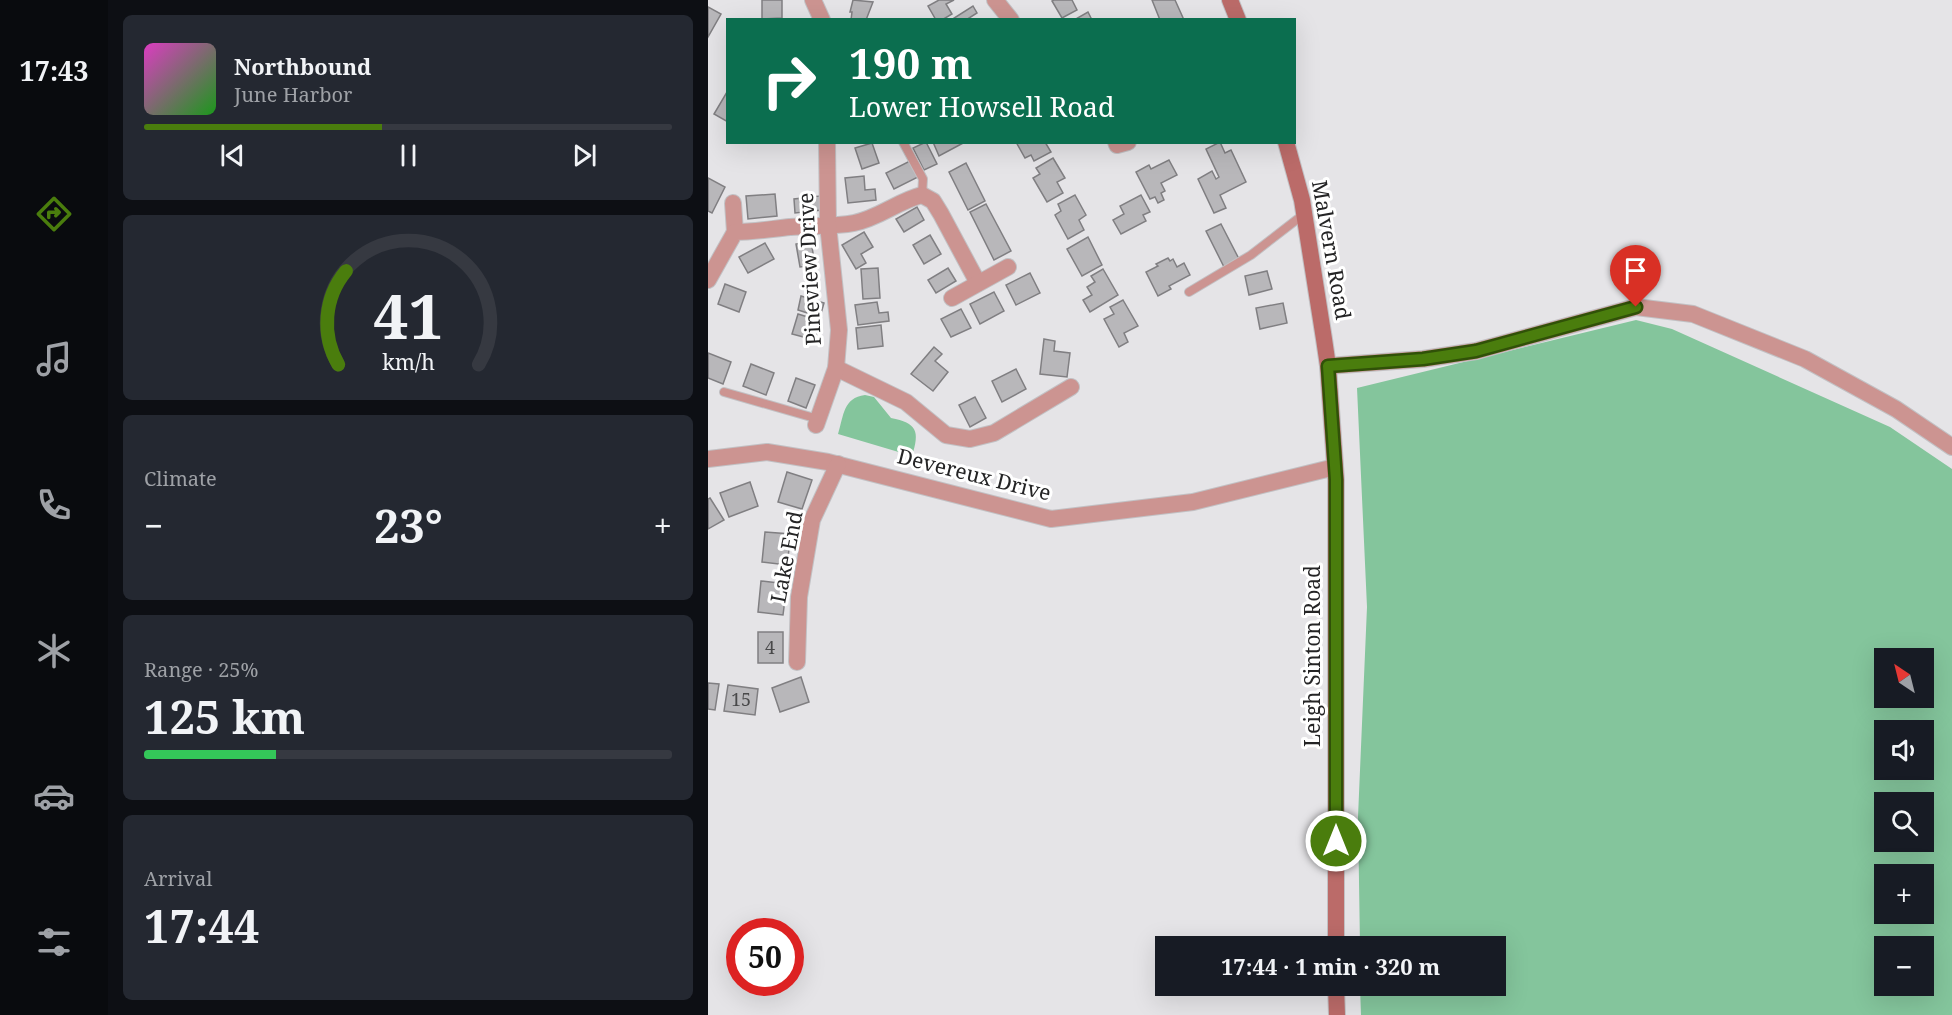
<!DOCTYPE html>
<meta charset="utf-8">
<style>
:root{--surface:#171b24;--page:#242831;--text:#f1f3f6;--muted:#9ea1a6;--line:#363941;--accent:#4a7d0d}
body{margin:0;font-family:"Noto Serif",serif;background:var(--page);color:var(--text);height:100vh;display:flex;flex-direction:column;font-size:22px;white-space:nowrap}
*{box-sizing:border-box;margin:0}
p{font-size:20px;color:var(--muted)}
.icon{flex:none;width:33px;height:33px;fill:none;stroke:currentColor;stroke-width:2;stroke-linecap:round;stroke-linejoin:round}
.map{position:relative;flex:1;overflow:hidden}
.side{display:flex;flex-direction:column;gap:15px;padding:15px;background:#0d0f14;width:600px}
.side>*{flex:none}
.banner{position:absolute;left:18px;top:18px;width:570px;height:126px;border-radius:0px;box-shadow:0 6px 24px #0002;background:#0b6e4f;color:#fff;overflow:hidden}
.needle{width:39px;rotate:325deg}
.fabs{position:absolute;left:1166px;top:648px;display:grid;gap:12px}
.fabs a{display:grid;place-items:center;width:60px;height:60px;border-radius:0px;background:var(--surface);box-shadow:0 6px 24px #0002;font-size:30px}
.speed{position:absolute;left:18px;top:918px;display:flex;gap:12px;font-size:30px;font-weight:700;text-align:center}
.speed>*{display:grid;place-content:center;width:78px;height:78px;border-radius:50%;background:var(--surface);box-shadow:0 6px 24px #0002;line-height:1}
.speed .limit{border:9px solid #d22;background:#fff;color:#111}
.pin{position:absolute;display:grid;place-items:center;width:51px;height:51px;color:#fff;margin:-62px -26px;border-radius:50% 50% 50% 0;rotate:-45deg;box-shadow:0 0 6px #0007}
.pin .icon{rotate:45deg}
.me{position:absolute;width:66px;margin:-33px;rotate:0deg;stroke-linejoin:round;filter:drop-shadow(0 0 4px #0008)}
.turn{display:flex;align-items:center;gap:21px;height:126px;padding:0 24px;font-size:27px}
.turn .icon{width:78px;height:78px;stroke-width:2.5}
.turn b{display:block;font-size:42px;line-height:51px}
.big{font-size:45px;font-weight:700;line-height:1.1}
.side .widget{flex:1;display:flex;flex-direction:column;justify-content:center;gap:9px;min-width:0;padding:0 21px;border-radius:9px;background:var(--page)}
.side .dial{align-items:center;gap:0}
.dial svg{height:156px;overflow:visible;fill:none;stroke:var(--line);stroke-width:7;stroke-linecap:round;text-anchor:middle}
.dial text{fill:var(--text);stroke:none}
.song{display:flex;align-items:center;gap:18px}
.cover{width:72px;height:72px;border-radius:9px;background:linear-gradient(135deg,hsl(310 70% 55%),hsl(120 70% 35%))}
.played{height:6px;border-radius:3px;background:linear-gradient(90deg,var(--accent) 45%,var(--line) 45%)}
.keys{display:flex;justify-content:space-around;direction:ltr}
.heat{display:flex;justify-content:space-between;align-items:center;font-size:33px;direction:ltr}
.charge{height:9px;border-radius:4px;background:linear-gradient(90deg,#34c759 25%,var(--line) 0)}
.trip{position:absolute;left:447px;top:936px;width:351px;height:60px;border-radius:0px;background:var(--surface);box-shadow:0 6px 24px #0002;font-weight:700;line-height:60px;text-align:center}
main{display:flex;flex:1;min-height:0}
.menu{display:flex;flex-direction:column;width:108px;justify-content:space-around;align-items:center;background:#090b0e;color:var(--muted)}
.menu .icon{width:42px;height:42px}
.menu .active{color:var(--accent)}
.menu b{font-size:27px;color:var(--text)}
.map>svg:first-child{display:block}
</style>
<main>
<nav class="menu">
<b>17:43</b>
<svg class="icon active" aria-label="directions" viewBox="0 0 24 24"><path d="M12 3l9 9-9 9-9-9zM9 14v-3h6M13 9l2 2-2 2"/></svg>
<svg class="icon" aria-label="music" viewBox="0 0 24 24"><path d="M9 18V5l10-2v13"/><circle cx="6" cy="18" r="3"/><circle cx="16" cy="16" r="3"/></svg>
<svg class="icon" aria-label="phone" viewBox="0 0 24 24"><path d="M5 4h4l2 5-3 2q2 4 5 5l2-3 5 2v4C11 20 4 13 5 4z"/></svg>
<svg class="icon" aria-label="climate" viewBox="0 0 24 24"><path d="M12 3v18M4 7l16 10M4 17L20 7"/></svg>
<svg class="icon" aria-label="car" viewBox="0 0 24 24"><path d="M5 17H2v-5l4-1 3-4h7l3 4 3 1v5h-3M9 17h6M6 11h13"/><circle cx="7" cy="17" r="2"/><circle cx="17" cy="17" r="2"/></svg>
<svg class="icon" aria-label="filters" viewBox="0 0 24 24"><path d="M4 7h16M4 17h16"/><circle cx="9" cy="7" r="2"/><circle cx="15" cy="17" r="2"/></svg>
</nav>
<section class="side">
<div class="widget">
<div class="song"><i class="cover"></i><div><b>Northbound</b><p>June Harbor</p></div></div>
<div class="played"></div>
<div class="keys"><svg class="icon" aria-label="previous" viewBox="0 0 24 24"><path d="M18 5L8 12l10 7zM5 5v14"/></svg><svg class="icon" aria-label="pause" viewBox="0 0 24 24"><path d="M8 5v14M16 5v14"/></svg><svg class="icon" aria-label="next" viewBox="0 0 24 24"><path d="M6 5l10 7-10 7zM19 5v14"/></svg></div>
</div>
<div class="widget dial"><svg viewBox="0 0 100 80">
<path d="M14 69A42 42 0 1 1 86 69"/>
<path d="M14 69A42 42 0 0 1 18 21" stroke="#4a7d0d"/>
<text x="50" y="56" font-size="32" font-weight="700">41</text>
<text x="50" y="72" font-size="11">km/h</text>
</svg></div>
<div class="widget"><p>Climate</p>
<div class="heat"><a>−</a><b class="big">23°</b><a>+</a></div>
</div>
<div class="widget"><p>Range · 25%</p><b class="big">125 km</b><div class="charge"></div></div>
<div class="widget"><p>Arrival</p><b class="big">17:44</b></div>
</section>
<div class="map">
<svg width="1244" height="1015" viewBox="0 0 1244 1015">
<rect width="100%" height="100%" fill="#e5e4e7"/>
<!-- green -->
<g fill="#84c59c" fill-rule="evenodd">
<path d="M 928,320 L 964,329 L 1182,427 L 1244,469 L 1244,1015 L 653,1015 L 652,986 L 788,986 L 788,946 L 652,946 L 650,817 L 659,607 L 649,388 ZM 1176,658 L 1215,658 L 1215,698 L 1176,698 ZM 1176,730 L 1215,730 L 1215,770 L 1176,770 ZM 1176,802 L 1215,802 L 1215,842 L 1176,842 ZM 1176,874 L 1215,874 L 1215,914 L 1176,914 ZM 1176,946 L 1215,946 L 1215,986 L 1176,986 Z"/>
<path d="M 157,395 L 166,397 L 183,418 C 209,423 212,431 204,456 L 130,434 C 136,415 135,398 157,395 Z"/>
</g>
<!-- building -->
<g fill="#b8b7ba" stroke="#807f82" stroke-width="1.5">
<path d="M 54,0 L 74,0 L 74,18 L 54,19 Z"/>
<path d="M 145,0 L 165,2 L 158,20 L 143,20 L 144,12 L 142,12 Z"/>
<path d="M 231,0 L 246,0 L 238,4 L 244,14 L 234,20 L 228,20 L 220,6 Z"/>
<path d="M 346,0 L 364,0 L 369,10 L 354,18 L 344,1 Z"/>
<path d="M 444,0 L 467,0 L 476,20 L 452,20 Z"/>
<path d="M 265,6 L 269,13 L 258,20 L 243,20 Z"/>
<path d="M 0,7 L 13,14 L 0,37 Z"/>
<path d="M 380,12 L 384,20 L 366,20 Z"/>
<path d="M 19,92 L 20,92 L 20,122 L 6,114 Z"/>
<path d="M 218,142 L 229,164 L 216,170 L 205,148 Z"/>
<path d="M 225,142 L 257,142 L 231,156 Z"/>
<path d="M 308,142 L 337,142 L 343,152 L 326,161 L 323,155 L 317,158 Z"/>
<path d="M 512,142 L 517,153 L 523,150 L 538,182 L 512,195 L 518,208 L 506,213 L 490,179 L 504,171 L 508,179 L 511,177 L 498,149 Z"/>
<path d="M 164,143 L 171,163 L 154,169 L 147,148 Z"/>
<path d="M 345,158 L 357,178 L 349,182 L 355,193 L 339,202 L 325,178 L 332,174 L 328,168 Z"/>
<path d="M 461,160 L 469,175 L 453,183 L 457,191 L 453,193 L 456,200 L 450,203 L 447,197 L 442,199 L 428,172 L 441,165 L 443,169 Z"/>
<path d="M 202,161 L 210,177 L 186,189 L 178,173 Z"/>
<path d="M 258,163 L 277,201 L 260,210 L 241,172 Z"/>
<path d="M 156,176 L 157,190 L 167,189 L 168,200 L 140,203 L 137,178 Z"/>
<path d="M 0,178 L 17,187 L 4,213 L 0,211 Z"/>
<path d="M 67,194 L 69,216 L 40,219 L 38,196 Z"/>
<path d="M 367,195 L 378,215 L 371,220 L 376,230 L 360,239 L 347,215 L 353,211 L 350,204 Z"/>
<path d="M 433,195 L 442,212 L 435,215 L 438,221 L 413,234 L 405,220 L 416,214 L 412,206 Z"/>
<path d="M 112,196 L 114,210 L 87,213 L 86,199 Z"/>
<path d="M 278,204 L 303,251 L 286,260 L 262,212 Z"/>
<path d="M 209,207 L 216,220 L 196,232 L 188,219 Z"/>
<path d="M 513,224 L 531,259 L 516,267 L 498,231 Z"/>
<path d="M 156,232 L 165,247 L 153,254 L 158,263 L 148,269 L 134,245 Z"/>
<path d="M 222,235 L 233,254 L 216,264 L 205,245 Z"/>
<path d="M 380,237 L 394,265 L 374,276 L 359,249 Z"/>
<path d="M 103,241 L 107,265 L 92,267 L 88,244 Z"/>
<path d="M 57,243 L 66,259 L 40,273 L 31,257 Z"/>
<path d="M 460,258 L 462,261 L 465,259 L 469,267 L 476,263 L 482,275 L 461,286 L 463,289 L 450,296 L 438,272 L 450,266 L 448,264 Z"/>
<path d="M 170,268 L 172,298 L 155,299 L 153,269 Z"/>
<path d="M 240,268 L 248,281 L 228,293 L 220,280 Z"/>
<path d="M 395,269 L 410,295 L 382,312 L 375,300 L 384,295 L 379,287 L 387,282 L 383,276 Z"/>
<path d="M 559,271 L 564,289 L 541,295 L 537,276 Z"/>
<path d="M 322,273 L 332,293 L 308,305 L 298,285 Z"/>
<path d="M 17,284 L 38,292 L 31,312 L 10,304 Z"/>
<path d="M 286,292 L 296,311 L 272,324 L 262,304 Z"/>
<path d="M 93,296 L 116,303 L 112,317 L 90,310 Z"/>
<path d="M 415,300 L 430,326 L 416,333 L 420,342 L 411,347 L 396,319 L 406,314 L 402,307 Z"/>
<path d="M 169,302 L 171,313 L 180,312 L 181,321 L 150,325 L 147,305 Z"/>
<path d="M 575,303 L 579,323 L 552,329 L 548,308 Z"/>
<path d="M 253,309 L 263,328 L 243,337 L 233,319 Z"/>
<path d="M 90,314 L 113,321 L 107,340 L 84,334 Z"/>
<path d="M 173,325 L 175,346 L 150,349 L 148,328 Z"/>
<path d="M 336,339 L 347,341 L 346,351 L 362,353 L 359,377 L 332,374 Z"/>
<path d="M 226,347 L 234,354 L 227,361 L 240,372 L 225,391 L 203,374 Z"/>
<path d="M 0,353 L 23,362 L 15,384 L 0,378 Z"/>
<path d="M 43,364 L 66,373 L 58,395 L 35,386 Z"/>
<path d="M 308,369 L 318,389 L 294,402 L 284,381 Z"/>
<path d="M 88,378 L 107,385 L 98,408 L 80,401 Z"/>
<path d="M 267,397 L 278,418 L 262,427 L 251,405 Z"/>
<path d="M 79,472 L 104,480 L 94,509 L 70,502 Z"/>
<path d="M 42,482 L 50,506 L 21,517 L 12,493 Z"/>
<path d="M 2,498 L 16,520 L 0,529 L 0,499 Z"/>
<path d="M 57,532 L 83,534 L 79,565 L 54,562 Z"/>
<path d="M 53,581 L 79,584 L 75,615 L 50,612 Z"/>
<rect x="50" y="632" width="25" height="31"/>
<path d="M 93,677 L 101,702 L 72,712 L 64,688 Z"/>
<path d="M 0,683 L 11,684 L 7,710 L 0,709 Z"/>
<path d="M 20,685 L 50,689 L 47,715 L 16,711 Z"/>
</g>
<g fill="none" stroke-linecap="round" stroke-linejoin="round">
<defs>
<g id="service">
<path d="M 195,142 L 215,179 L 214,195"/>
<path d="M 481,292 L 543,255 L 596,214"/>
<path d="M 16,392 L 110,419"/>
</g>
<g id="minor">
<path d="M 105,0 L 114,20"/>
<path d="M 287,0 L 303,20"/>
<path d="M 408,142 L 409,145 L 420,142"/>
<path d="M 25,203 L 27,232"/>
<path d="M 0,280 L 27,232 C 46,232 63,229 82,227 C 103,225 126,227 146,223 C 171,218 190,201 214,195 L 225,201 L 233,214 L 270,283"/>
<path d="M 244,298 L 300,267"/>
<path d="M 128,368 L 198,402 L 238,435 L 262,439 L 286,433 L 363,387"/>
<path d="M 108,425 L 128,368 L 131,330 L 120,225 L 119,142"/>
<path d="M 0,459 L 59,452 L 120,462 L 343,519 L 485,502 L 627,467"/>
<path d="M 89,662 L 91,597 L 104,520 L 130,464"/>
</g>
<path id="tertiary" d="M 620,366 L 715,359 L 768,351 L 928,307 L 985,314 L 1097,359 L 1188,409 L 1244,447"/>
<g id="secondary">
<path d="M 522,0 L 530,20"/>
<path d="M 578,142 L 594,200 L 616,339 L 620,366 L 628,480 L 628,946"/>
<path d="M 628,986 L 629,1015"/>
</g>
</defs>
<!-- service casing -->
<use href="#service" stroke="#c2c1c4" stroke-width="10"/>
<!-- minor casing -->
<use href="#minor" stroke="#c2c1c4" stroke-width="18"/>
<!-- tertiary casing -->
<use href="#tertiary" stroke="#c2c1c4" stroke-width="18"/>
<!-- secondary casing -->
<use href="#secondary" stroke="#c2c1c4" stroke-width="18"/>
<!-- service -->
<use href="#service" stroke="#cc9491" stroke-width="8"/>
<!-- minor -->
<use href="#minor" stroke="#cc9491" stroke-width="16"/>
<!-- tertiary -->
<use href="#tertiary" stroke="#cc9491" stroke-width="16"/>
<!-- secondary -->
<use href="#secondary" stroke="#bb6b69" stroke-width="16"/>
</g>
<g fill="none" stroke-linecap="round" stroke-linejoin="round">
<defs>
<path id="route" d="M 628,841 L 628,480 L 620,366 L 715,359 L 768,351 L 928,307"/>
</defs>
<!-- route casing -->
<use href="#route" stroke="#305108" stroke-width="15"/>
<!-- route -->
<use href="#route" stroke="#4a7d0d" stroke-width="10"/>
</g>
<g text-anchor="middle" stroke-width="6" stroke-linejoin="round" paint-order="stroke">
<!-- number labels -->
<g font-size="18" fill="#49494a">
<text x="62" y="654">4</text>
<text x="33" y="706">15</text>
</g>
<!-- street labels -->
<g font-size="21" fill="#242425" stroke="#fff">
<text transform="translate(623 250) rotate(80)" y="7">Malvern Road</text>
<text transform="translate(102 269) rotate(-93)" y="7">Pineview Drive</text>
<text transform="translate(266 475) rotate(14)" y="7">Devereux Drive</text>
<text transform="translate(79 557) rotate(-79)" y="7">Lake End</text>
<text transform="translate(605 656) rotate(-90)" y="7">Leigh Sinton Road</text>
</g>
</g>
</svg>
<div class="fabs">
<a><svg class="needle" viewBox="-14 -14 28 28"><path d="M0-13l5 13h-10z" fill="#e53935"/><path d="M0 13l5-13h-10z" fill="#9ea1a6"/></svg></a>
<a><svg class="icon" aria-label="sound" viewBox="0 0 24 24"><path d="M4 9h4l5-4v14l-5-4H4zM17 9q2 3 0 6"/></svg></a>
<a><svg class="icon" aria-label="search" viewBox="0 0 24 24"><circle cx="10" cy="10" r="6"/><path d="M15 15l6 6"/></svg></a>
<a>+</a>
<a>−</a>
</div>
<div class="speed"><div class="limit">50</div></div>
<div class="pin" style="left:928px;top:307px;background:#d93025"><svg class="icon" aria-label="arrive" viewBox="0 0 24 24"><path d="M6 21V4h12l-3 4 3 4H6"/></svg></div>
<svg class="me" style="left:628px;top:841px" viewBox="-20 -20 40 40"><circle r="17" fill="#4a7d0d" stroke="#fff" stroke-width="3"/><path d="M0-11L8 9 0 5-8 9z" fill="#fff"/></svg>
<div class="trip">17:44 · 1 min · 320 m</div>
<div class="banner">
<div class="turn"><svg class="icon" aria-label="right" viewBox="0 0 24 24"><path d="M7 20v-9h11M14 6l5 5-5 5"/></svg><div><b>190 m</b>Lower Howsell Road</div></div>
</div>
</div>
</main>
